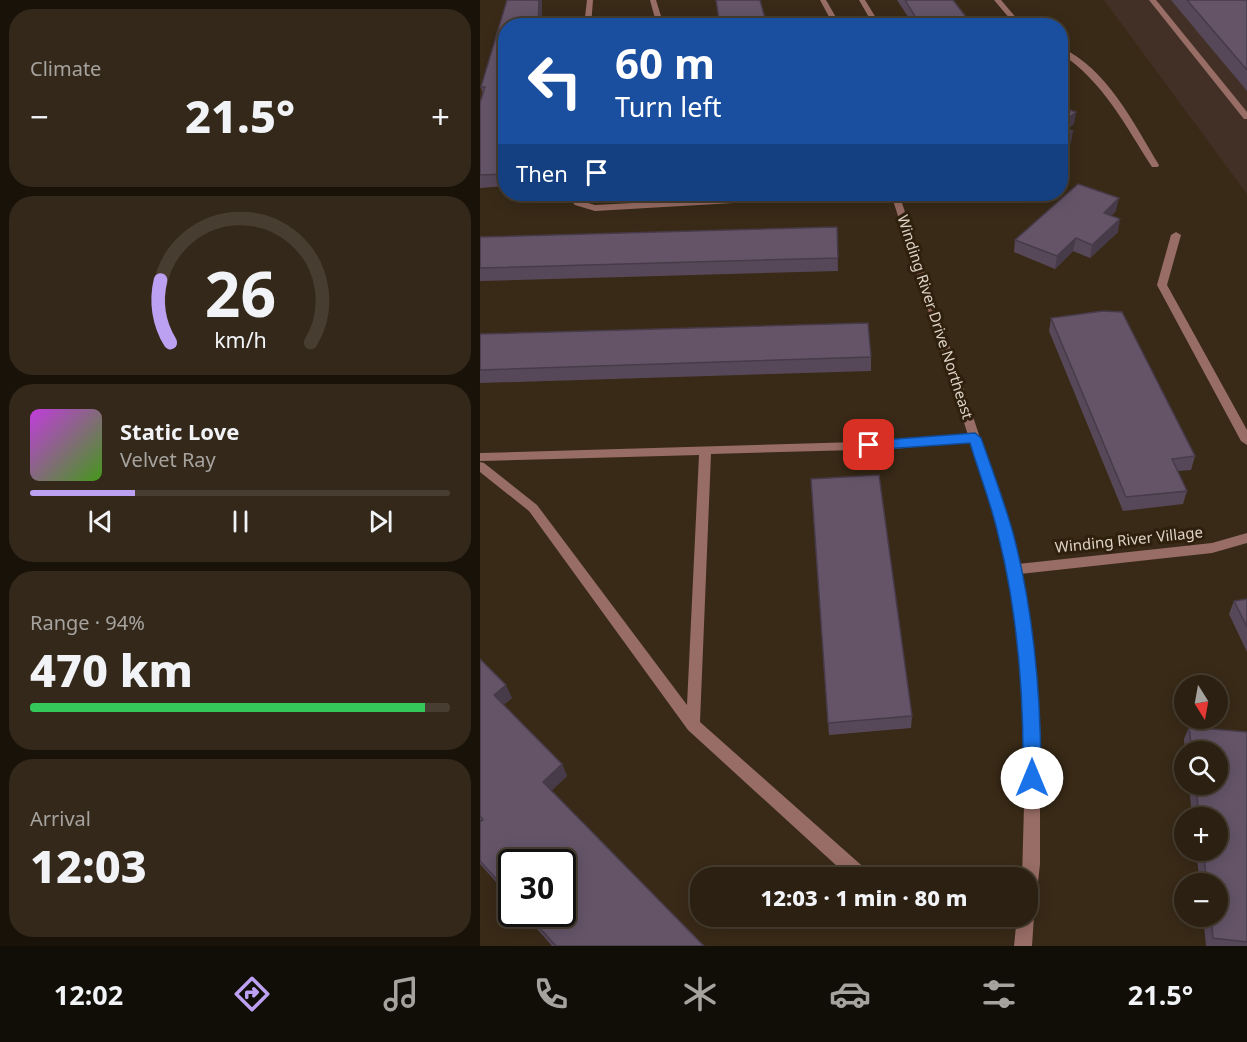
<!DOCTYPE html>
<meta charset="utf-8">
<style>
:root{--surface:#2b2011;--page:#33281a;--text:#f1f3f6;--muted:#a6a39f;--line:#473e31;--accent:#bca0f2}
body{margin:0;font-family:"Noto Sans",sans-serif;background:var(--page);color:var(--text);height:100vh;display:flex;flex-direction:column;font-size:22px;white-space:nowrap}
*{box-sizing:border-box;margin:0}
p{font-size:20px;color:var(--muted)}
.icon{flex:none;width:33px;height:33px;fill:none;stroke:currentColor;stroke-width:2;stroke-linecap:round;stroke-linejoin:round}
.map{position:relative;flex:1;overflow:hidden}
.details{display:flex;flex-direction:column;gap:9px;padding:9px;background:#181209;width:480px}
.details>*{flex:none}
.guide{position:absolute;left:18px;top:18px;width:570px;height:183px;border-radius:24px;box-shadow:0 3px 15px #0003,0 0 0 2px var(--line);background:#1a4fa0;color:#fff;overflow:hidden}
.needle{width:39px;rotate:169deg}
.fabs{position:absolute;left:694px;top:675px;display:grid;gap:12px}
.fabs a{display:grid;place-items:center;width:54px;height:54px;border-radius:50%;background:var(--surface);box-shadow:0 3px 15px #0003,0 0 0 2px var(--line);font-size:30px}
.speed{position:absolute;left:18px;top:849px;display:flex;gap:12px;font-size:30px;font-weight:700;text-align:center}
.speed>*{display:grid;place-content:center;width:78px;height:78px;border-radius:50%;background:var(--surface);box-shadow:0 3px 15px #0003,0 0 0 2px var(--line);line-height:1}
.speed .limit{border:3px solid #111;border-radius:9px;background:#fff;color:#111}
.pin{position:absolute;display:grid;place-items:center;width:51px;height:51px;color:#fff;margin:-26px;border-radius:12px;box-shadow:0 3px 9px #0006}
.me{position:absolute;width:66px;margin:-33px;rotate:0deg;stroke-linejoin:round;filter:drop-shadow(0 0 4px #0008)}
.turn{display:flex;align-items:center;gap:21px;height:126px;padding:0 18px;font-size:27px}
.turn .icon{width:78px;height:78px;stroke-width:2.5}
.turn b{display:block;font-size:42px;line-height:51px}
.then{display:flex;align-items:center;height:57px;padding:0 18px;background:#0003;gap:12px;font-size:22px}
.big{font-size:45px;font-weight:800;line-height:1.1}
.details .widget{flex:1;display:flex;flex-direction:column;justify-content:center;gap:9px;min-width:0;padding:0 21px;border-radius:24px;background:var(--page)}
.details .dial{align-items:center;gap:0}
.dial svg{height:156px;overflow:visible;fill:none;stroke:var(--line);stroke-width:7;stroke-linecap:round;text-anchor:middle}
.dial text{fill:var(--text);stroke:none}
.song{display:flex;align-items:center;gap:18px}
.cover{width:72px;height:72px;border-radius:9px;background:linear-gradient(135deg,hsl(290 70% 55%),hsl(100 70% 35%))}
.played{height:6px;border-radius:3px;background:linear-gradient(90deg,var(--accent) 25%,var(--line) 25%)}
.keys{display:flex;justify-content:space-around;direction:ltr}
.heat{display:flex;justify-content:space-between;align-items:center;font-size:33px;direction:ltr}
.charge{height:9px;border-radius:4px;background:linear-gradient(90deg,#34c759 94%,var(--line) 0)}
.trip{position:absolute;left:210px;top:867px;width:348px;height:60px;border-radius:24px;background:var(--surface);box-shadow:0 3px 15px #0003,0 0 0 2px var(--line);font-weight:800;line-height:60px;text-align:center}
.menu{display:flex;height:96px;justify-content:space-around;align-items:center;background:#110d07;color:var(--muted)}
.menu .icon{width:42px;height:42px}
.menu .selected{color:var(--accent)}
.menu b{font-size:27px;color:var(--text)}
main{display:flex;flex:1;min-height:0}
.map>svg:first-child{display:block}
</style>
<main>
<section class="details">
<div class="widget"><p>Climate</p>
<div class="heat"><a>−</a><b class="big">21.5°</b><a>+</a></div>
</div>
<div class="widget dial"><svg viewBox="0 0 100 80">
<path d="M14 69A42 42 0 1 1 86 69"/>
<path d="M14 69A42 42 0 0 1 9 37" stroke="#bca0f2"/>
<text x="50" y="56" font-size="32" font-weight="700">26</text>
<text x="50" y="72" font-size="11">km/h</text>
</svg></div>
<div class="widget">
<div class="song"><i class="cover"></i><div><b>Static Love</b><p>Velvet Ray</p></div></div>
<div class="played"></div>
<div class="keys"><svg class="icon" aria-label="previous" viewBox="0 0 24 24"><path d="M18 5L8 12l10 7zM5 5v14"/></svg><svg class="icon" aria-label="pause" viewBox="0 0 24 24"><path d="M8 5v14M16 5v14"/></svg><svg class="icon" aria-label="next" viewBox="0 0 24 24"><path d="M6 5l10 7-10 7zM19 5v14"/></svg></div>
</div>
<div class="widget"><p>Range · 94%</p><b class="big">470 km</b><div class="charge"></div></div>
<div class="widget"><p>Arrival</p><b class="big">12:03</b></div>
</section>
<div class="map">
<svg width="767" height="946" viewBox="0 0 767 946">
<rect width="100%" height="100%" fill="#392a17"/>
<!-- commercial -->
<path fill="#423027" d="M 624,0 L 767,0 L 767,194 Z"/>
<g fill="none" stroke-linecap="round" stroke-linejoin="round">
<!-- lane -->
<g fill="#986d65" fill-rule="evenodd">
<path d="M 379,0 L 385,0 L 401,26 L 394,26 Z"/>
<path d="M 514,0 L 521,0 L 543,26 L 536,26 Z"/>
<path d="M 669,0 L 676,0 L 767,112 L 767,119 L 764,119 Z"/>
<path d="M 580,47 C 627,68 654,124 679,165 L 678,167 L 672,167 C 645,125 623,81 580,53 Z"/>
</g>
<!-- street -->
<g fill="#986d65" fill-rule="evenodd">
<path d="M 107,0 L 113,0 L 111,26 L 104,26 Z"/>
<path d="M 170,0 L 176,0 L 184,26 L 177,26 Z"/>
<path d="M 340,0 L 346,0 L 361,26 L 354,26 Z"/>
<path d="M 85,194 L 94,194 L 101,201 L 115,205 L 320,194 L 362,194 L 358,197 L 115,211 L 95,205 Z"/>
<path d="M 411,194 L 419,194 L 532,534 L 538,564 L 732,543 L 767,533 L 767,543 L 732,553 L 540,574 L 550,626 L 560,735 L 560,864 L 556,901 L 554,907 L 549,909 L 552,910 L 554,916 L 552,946 L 534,946 L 537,916 L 548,916 L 548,878 L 542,878 L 546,735 L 536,626 L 520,534 L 490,442 L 413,449 L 231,454 L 220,722 L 389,872 L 391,878 L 370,878 L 208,730 L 49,511 L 0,472 L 0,462 L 4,463 L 57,505 L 207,705 L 219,455 L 0,461 L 0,453 L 413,441 L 488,435 Z"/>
<path d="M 696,232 L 701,235 L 687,285 L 767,430 L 767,445 L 761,441 L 677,285 L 691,235 Z"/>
</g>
</g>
<!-- wall -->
<g fill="#574859">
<path d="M 27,0 L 62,0 L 61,26 L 26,26 L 26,186 L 0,188 L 0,103 L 3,94 L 1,87 Z"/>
<path d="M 417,0 L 473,0 L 493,26 L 434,26 Z"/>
<path d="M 691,0 L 767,0 L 767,91 Z"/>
<path d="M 636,211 L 631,216 L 638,232 L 610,258 L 593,251 L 575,269 L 534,252 L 535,240 Z"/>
<path d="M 357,227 L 358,271 L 0,281 L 0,237 Z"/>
<path d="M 571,318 L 715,456 L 711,470 L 698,471 L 707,491 L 703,504 L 643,511 L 569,331 Z"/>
<path d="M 0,334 L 391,357 L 391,371 L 0,383 Z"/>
<path d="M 331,479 L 432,716 L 431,728 L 349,735 Z"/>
<path d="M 767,599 L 767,652 L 749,614 L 754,601 Z"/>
<path d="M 0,659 L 32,698 L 23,705 L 82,764 L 87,776 L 71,791 L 224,946 L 72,946 L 44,914 L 82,914 L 32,862 L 32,900 L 0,864 L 0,822 L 1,821 L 0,820 Z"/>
<path d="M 709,727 L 767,732 L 767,946 L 726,946 L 723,916 L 738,916 L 738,884 L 720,884 L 716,850 L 738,850 L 738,818 L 712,818 L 709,784 L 738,784 L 738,752 L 705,752 L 704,739 Z"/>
</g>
<!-- shaded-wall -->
<g fill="#473b49">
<path d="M 59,0 L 62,0 L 61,26 L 58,26 Z"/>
<path d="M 596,112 L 594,124 L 580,136 L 580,125 Z"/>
<path d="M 593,131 L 591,143 L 580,152 L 580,141 Z"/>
<path d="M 639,198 L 636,211 L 621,226 L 624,213 Z"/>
<path d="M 640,219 L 638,232 L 610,258 L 612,245 Z"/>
<path d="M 596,238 L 593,251 L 575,269 L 577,256 Z"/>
<path d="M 26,685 L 32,698 L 20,708 L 14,695 Z"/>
<path d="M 82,764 L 87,776 L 68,794 L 63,782 Z"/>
</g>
<!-- building -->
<g fill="#655468" stroke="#473b49" stroke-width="1.5">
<path d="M 27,0 L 59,0 L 58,26 L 26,26 L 26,174 L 0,175 L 0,103 L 5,87 L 1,87 Z"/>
<path d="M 236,0 L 280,0 L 287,26 L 240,26 Z"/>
<path d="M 425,0 L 473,0 L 493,26 L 441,26 Z"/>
<path d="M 707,0 L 767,0 L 767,70 Z"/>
<path d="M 580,107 L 596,112 L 580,125 Z"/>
<path d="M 580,127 L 593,131 L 580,141 Z"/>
<path d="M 598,184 L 639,198 L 624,213 L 640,219 L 612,245 L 596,238 L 577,256 L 535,240 Z"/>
<path d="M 357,227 L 358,258 L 0,268 L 0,237 Z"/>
<path d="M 623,311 L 642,312 L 715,456 L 692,459 L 707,491 L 646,497 L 571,318 Z"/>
<path d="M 388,323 L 391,357 L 0,370 L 0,334 Z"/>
<path d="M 399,475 L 432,716 L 348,723 L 331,479 Z"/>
<path d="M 767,599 L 767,627 L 754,601 Z"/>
<path d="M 0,659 L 26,685 L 14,695 L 82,764 L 63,782 L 224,946 L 76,946 L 47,914 L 82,914 L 82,862 L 32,862 L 32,896 L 0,861 L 0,822 L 3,820 L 0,816 Z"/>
<path d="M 709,727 L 767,732 L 767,942 L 733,938 L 731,916 L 738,916 L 738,884 L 727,884 L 723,850 L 738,850 L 738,818 L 719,818 L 716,784 L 738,784 L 738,752 L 712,752 Z"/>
</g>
<!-- route -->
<path fill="#1a73e8" stroke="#114b97" stroke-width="1.5" d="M 495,433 L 501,438 C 512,469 524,501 533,533 C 554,612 561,697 561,778 L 558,784 L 552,787 L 546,784 L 543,778 C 544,697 538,613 518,534 C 511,503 499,473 490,443 L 389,450 L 383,445 L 389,441 Z"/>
<g text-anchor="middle" stroke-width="6" stroke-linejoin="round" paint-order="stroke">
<!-- street labels -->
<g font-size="15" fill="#ddd3c7" stroke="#2f200d">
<text transform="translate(455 317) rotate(72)" y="5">Winding River Drive Northeast</text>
<text transform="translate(649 540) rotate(-6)" y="5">Winding River Village</text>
</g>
</g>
</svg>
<div class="fabs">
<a><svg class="needle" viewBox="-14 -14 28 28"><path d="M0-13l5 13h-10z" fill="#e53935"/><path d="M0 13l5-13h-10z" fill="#a6a39f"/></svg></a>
<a><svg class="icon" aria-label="search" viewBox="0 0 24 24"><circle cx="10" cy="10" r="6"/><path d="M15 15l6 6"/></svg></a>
<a>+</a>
<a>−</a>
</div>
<div class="speed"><div class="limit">30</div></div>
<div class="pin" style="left:389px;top:445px;background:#d93025"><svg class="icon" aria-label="arrive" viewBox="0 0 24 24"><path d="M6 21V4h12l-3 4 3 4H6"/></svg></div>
<svg class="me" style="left:552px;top:778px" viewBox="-20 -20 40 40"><circle r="19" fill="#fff"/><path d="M0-13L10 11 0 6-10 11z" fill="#1a73e8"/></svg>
<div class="trip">12:03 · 1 min · 80 m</div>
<div class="guide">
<div class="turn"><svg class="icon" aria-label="left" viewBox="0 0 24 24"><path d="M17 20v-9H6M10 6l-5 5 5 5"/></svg><div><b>60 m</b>Turn left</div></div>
<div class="then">Then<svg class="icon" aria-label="arrive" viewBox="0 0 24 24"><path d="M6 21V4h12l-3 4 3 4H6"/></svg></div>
</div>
</div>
</main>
<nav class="menu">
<b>12:02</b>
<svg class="icon selected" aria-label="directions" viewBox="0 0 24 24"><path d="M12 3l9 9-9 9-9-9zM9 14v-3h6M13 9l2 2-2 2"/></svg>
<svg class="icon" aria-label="music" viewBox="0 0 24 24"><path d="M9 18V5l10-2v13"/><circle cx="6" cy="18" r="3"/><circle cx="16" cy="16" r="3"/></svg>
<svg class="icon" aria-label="phone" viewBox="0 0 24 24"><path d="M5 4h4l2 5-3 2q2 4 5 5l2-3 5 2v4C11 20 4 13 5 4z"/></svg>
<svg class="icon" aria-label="climate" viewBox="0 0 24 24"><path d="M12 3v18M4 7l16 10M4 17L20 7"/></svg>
<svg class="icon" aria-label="car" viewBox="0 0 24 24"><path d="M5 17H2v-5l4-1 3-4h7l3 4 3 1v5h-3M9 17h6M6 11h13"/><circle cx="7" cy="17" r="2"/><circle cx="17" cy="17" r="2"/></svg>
<svg class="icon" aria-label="filters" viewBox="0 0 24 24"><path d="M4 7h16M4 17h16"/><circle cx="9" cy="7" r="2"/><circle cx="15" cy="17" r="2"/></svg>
<b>21.5°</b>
</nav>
